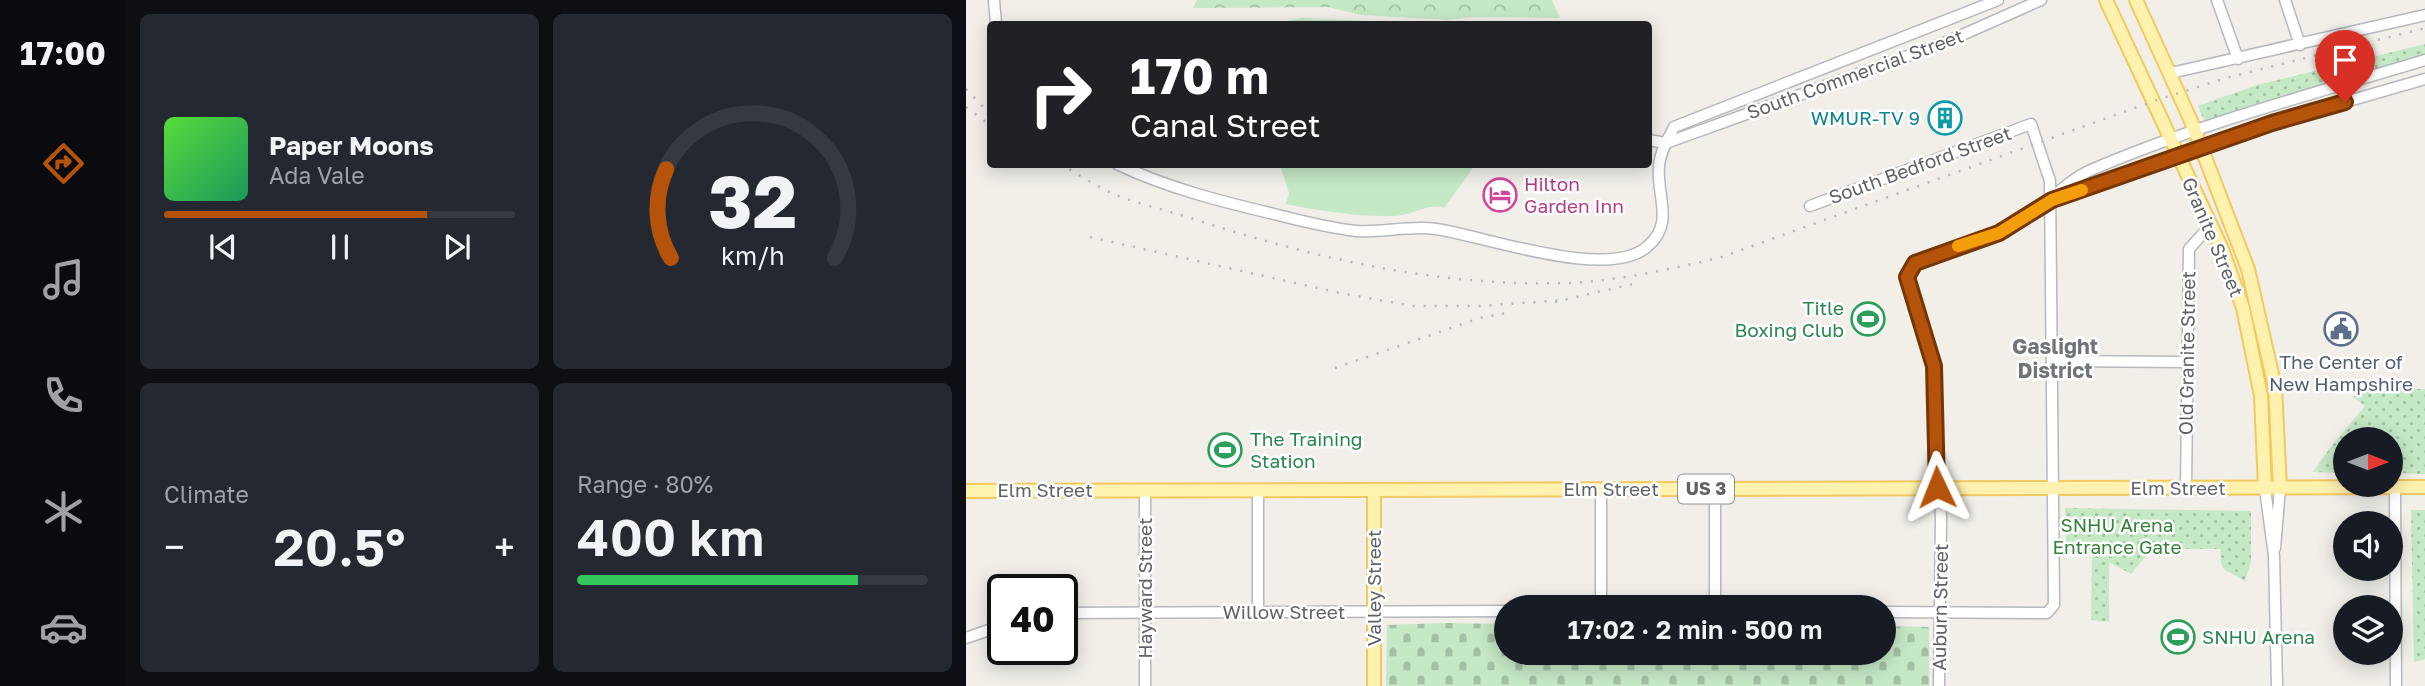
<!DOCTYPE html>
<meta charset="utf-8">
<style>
:root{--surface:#171b24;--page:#242831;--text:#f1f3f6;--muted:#9ea1a6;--line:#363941;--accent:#b45309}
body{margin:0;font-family:"Golos Text",sans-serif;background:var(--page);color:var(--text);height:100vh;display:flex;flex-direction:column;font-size:26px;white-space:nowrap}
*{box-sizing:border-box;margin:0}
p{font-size:23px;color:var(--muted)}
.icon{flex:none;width:38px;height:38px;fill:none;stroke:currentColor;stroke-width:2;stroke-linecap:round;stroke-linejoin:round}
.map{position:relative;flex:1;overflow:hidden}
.panel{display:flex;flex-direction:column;gap:14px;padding:14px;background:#0d0f14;width:840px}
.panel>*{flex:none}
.top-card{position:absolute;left:21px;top:21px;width:665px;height:147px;border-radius:7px;box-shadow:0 4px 18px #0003;background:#202124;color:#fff;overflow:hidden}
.needle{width:46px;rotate:90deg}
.tools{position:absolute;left:1367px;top:427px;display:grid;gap:14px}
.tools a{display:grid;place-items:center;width:70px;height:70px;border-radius:50%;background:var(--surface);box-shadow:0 4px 18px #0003;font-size:35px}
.speed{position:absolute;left:21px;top:574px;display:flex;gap:14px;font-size:35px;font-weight:700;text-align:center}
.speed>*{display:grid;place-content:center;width:91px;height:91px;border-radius:50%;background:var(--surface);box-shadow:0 4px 18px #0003;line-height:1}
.speed .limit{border:4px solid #111;border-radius:10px;background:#fff;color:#111}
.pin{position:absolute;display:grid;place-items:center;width:60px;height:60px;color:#fff;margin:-72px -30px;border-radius:50% 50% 50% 0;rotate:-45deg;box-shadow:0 0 7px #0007}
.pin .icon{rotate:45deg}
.me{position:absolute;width:77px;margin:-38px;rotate:358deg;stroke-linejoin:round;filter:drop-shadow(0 0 5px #0008)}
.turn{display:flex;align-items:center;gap:24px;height:147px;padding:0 28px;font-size:32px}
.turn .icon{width:91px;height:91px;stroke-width:2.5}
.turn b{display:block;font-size:49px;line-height:60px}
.big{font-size:52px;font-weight:600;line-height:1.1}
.panel .tile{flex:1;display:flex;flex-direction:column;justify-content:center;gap:10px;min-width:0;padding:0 24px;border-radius:10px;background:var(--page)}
.panel .dial{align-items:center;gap:0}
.dial svg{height:182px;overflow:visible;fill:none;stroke:var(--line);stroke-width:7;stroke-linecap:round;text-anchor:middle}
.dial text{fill:var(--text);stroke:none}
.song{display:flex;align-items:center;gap:21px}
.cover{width:84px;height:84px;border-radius:10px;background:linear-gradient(135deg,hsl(110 70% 55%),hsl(150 70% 35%))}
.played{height:7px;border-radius:4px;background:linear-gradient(90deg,var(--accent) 75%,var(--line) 75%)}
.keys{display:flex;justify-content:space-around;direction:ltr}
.heat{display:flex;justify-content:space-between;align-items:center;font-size:38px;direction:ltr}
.charge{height:10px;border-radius:5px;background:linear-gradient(90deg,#34c759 80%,var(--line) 0)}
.panel .tiles{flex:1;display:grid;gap:14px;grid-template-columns:repeat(2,1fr)}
.trip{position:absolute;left:528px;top:595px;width:402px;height:70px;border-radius:35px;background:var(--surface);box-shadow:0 4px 18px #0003;font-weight:600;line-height:70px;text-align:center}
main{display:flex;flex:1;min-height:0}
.tab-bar{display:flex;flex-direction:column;width:126px;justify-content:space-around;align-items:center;background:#090b0e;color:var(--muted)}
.tab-bar .icon{width:49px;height:49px}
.tab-bar .on{color:var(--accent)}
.tab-bar b{font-size:32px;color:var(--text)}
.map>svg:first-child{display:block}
</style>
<main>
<nav class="tab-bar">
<b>17:00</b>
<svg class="icon on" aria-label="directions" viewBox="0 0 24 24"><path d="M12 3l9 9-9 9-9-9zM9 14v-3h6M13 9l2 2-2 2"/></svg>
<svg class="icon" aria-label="music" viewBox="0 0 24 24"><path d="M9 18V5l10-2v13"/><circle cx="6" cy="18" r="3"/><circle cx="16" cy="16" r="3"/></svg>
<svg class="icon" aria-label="phone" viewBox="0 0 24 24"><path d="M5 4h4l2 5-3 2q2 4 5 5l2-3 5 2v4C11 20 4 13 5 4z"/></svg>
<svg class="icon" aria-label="climate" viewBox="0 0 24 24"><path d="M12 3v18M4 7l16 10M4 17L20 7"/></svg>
<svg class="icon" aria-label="car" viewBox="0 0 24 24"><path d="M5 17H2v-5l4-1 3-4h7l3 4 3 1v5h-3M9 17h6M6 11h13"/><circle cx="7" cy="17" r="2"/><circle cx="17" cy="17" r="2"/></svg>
</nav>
<section class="panel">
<div class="tiles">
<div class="tile">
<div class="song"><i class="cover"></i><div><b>Paper Moons</b><p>Ada Vale</p></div></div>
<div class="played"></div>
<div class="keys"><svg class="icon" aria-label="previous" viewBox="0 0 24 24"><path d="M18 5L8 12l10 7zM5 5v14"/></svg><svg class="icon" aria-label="pause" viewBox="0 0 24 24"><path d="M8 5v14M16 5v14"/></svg><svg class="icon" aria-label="next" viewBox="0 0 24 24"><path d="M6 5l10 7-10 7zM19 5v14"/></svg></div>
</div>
<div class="tile dial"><svg viewBox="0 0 100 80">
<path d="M14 69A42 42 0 1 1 86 69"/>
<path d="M14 69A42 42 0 0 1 12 30" stroke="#b45309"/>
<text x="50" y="56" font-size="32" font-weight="700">32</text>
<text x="50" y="72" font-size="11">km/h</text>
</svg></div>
<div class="tile"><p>Climate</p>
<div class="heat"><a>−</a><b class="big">20.5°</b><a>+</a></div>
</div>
<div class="tile"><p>Range · 80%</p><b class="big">400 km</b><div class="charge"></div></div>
</div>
</section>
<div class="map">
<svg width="1459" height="686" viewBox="0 0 1459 686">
<defs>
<pattern id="forest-crowns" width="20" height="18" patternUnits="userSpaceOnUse" patternTransform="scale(1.75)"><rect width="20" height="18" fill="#c5e8c5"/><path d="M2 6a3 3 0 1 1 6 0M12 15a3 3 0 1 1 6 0" fill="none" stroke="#a3c0a4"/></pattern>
<pattern id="cemetery-stones" width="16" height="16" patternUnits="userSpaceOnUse" patternTransform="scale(1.75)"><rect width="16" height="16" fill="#c5e8c5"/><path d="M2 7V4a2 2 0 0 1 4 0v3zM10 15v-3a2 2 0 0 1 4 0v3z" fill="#a3c0a4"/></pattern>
<pattern id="park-dots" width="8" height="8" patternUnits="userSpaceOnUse" patternTransform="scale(1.75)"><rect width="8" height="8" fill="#c5e8c5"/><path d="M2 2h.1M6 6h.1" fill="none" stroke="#a3c0a4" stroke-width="1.8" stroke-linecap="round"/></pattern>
</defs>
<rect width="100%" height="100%" fill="#f1efe8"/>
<!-- green -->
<g fill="#c5e8c5">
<path d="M 337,18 L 426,22 L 426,24 L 325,24 L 325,20 Z"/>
<path d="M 314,165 L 509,165 L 478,208 C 463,203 445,215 430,216 C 393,217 356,211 320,204 L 323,193 Z"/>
</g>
<!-- forest -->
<path fill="url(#forest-crowns)" d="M 231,0 L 586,0 L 594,18 L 508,17 L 480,20 L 395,15 L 362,7 L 227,8 Z"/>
<!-- cemetery -->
<path fill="url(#cemetery-stones)" d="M 478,623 L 541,624 L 541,653 L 919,653 L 919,626 L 963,627 L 963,686 L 420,686 L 421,625 Z"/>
<!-- park -->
<g fill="url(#park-dots)">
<path d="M 1459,44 L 1459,54 L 1243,120 L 1238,120 L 1232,106 L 1291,85 Z"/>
<path d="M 1398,389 L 1459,389 L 1459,474 L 1425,473 L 1424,439 L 1379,439 L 1379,473 L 1347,472 L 1364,448 L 1399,406 L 1387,397 Z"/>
<path d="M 1099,508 L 1285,511 L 1285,561 L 1279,582 C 1261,567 1253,577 1255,549 L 1178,549 L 1181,555 L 1165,574 L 1143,562 L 1143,622 L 1125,620 L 1126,554 L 1100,554 Z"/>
<path d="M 1445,510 L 1459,510 L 1459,659 L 1448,662 Z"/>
</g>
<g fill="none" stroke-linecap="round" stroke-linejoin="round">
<defs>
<g id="minor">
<path d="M 28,0 L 30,24"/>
<path d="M 1251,0 L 1272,59"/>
<path d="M 1319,0 L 1334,45"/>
<path d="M 1205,73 L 1459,15"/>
<path d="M 682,140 L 700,143"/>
<path d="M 700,143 L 978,43 L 1075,0"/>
<path d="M 151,164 C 202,188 253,201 308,214 C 335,221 363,228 391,231 C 418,233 444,225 470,229 C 519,236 643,282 682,246 C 709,223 690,195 693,166 C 694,152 702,139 708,127 L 1032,0"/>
<path d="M 1090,199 L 1306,123 L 1459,79"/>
<path d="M 844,206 L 1065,124 L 1084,181 L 1088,605 L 1081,613 L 919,612"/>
<path d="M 1087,361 L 1220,362"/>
<path d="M 1220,488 L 1223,249 L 1243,227"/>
<path d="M 1429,488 L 1430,686"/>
<path d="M 635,489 L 635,607"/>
<path d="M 1299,489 L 1308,556 L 1311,686"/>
<path d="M 179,490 L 179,686"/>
<path d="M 1309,548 L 1314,488"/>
<path d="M 749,607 L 749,489"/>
<path d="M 96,613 L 541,611"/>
<path d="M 292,613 L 292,490"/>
<path d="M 0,638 L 37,625"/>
<path d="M 973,686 L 975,519 L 969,378 L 941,277 L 949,263 L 963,257 C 992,246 1025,240 1052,223 C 1078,208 1098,182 1125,170 C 1232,124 1347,94 1459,60"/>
</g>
<g id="major">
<path d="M 1140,0 L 1256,249 L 1277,308 L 1295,396 L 1299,489"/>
<path d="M 1170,0 L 1225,121 L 1282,269 L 1309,387 L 1314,488"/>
<path d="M 0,491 L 1459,487"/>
<path d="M 408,686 L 408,490"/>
</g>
</defs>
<!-- minor casing -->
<use href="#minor" stroke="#b5b8bc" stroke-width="13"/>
<!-- major casing -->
<use href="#major" stroke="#f2c960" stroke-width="16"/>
<!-- minor -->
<use href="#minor" stroke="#fff" stroke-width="10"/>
<!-- major -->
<use href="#major" stroke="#fff2af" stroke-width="12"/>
<!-- rail -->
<g stroke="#b6b7b8" stroke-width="2.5" stroke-dasharray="2 9" stroke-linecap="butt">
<path d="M 0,89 L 24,114"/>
<path d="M 0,107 L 24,125"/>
<path d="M 94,164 C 112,174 131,187 150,195 C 176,205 204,211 231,220 C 350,259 476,287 601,283 C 653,281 703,269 753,258 L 1188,101 L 1260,78 L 1459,28"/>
<path d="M 124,237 L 374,293 L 447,306 L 514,306 L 597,300"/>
<path d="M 589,302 L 671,283"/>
<path d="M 369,368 L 514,318 L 545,312"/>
</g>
</g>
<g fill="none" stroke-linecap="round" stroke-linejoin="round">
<defs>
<path id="route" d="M 971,487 L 968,366 L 941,277 L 949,263 L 1033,233 L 1086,200 L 1306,123 L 1379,102"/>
</defs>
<!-- route casing -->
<use href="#route" stroke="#753606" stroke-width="18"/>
<!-- route -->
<use href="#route" stroke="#b45309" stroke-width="12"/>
<!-- slow -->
<path stroke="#f59e0b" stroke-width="12" d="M 992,246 L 1033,233 L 1086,200 L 1116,190"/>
</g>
<!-- icons -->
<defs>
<symbol id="building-ring" viewBox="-11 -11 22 22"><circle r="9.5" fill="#fff" stroke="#0f9aa8" stroke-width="1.5"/><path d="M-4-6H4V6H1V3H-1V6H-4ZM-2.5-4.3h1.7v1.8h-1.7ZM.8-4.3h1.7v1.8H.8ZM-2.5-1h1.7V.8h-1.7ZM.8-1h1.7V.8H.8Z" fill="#0f9aa8"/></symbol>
<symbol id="hotel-ring" viewBox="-11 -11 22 22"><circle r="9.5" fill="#fff" stroke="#d1479c" stroke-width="1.5"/><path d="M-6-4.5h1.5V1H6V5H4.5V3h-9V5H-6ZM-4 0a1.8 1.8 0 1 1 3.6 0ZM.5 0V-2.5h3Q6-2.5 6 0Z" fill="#d1479c"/></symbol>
<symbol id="stadium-ring" viewBox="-11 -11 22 22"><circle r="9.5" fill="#fff" stroke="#2e9e5b" stroke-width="1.5"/><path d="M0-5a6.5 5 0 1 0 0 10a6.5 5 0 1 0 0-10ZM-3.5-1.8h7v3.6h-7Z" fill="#2e9e5b"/></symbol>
<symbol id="civic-ring" viewBox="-11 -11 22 22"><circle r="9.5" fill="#fff" stroke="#5c6f8a" stroke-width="1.5"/><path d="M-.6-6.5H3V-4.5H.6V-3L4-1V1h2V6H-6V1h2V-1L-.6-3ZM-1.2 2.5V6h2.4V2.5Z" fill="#5c6f8a"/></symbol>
</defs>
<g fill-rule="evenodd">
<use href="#building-ring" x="960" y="99" width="38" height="38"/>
<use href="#hotel-ring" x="515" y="176" width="38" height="38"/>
<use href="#stadium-ring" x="883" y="300" width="38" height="38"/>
<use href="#civic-ring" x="1356" y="310" width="38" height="38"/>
<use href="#stadium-ring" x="240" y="431" width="38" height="38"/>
<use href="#stadium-ring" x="1193" y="618" width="38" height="38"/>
</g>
<g text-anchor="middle" stroke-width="5" stroke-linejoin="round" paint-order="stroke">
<!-- shield labels -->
<rect fill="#fff" stroke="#8f9295" stroke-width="2" x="712" y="474.5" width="56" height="29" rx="5"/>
<g font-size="18" font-weight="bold" fill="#5f6368">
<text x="740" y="495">US 3</text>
</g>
<!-- street labels -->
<g font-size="19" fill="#5f6368" stroke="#fff">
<text transform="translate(889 74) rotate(-20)" y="7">South Commercial Street</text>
<text transform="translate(954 165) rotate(-20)" y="7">South Bedford Street</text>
<text transform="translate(1247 237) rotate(67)" y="7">Granite Street</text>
<text transform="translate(1221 353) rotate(-89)" y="7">Old Granite Street</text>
<text x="1212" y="495">Elm Street</text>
<text x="645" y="496">Elm Street</text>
<text x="79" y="497">Elm Street</text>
<text transform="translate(179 588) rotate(-90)" y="7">Hayward Street</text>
<text transform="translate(408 588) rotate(-90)" y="7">Valley Street</text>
<text transform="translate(974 607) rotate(-89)" y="7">Auburn Street</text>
<text x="318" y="619">Willow Street</text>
</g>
<!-- culture labels -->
<g font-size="19" fill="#0d838f" stroke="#fff" text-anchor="end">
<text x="954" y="125">WMUR-TV 9</text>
</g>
<!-- hotel labels -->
<g font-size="19" fill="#b23c85" stroke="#fff" text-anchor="start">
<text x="558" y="191">Hilton<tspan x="558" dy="22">Garden Inn</tspan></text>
</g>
<!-- leisure labels -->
<g font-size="19" fill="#27864d" stroke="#fff" text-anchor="start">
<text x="878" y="315" text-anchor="end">Title<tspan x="878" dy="22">Boxing Club</tspan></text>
<text x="284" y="446">The Training<tspan x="284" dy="22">Station</tspan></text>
<text x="1236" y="644">SNHU Arena</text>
</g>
<!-- service labels -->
<g font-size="19" fill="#4e5e75" stroke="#fff">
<text x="1375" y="369">The Center of<tspan x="1375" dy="22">New Hampshire</tspan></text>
</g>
<!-- park labels -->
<g font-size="19" fill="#348238" stroke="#fff">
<text x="1151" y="532">SNHU Arena<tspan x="1151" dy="22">Entrance Gate</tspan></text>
</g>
<!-- neighbourhood labels -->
<g font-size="21" font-weight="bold" fill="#70757a" stroke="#fff">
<text x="1089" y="354">Gaslight<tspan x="1089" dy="24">District</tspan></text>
</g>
</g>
</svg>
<div class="tools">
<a><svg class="needle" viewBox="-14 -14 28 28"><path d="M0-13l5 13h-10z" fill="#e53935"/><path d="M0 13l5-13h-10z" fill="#9ea1a6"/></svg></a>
<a><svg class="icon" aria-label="sound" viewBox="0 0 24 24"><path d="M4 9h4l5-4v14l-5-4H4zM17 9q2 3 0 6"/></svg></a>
<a><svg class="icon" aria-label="layers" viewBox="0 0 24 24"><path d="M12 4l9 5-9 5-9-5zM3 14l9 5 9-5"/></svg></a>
</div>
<div class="speed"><div class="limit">40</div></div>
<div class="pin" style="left:1379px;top:102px;background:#d93025"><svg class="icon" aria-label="arrive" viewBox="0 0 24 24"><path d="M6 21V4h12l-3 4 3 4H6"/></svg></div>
<svg class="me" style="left:971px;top:487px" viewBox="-20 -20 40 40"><path d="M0-17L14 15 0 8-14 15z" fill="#b45309" stroke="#fff" stroke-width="4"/></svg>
<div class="trip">17:02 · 2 min · 500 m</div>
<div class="top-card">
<div class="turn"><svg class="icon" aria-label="right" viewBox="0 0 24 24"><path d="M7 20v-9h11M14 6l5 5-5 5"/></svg><div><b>170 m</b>Canal Street</div></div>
</div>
</div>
</main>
